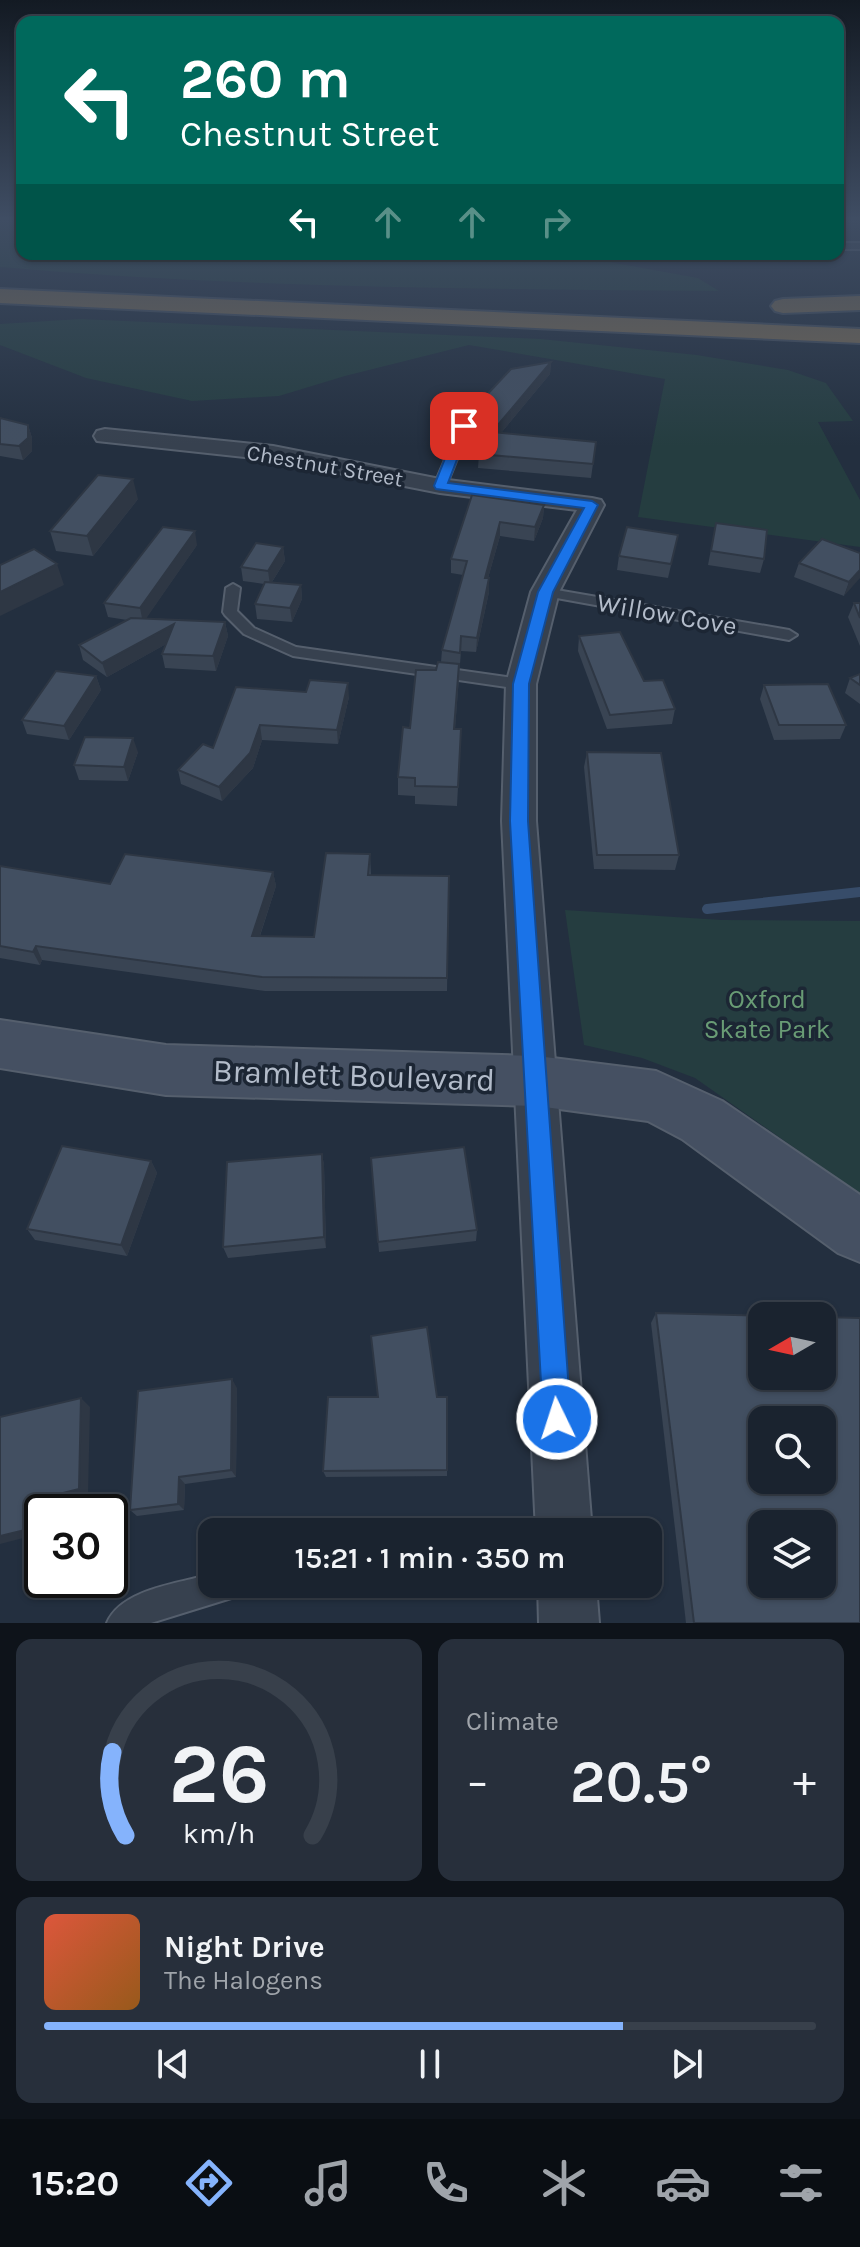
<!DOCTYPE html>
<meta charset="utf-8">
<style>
:root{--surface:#1a232f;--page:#272f3b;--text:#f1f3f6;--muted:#9fa4aa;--line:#38404b;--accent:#85b3fc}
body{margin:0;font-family:Karla,sans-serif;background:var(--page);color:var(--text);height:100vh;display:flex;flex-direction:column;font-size:30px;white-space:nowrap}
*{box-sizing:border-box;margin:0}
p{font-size:26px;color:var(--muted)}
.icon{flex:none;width:44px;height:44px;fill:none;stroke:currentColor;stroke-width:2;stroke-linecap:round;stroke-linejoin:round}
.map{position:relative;height:1623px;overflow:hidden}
.panel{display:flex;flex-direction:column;gap:16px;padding:16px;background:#0e131a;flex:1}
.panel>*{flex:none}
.hud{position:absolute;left:16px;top:16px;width:828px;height:244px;border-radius:16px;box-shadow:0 2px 6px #0004,0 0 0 2px var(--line);background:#00695c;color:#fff;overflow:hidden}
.needle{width:52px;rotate:261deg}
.fabs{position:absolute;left:748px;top:1302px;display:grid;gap:16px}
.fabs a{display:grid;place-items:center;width:88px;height:88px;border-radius:16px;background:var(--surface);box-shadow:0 2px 6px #0004,0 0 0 2px var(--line);font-size:40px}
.speed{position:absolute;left:24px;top:1494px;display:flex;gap:16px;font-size:40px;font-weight:700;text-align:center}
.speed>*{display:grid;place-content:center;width:104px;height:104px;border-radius:50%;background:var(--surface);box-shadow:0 2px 6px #0004,0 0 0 2px var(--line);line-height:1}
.speed .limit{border:4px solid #111;border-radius:12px;background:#fff;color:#111}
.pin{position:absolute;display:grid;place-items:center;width:68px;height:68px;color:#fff;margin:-34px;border-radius:16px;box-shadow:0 4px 12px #0006}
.me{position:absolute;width:88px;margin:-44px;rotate:356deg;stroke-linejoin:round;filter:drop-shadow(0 0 6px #0008)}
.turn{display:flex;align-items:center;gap:28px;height:168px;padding:0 32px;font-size:36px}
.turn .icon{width:104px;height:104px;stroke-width:2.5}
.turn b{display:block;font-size:56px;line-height:68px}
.lanes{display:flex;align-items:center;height:76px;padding:0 32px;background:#0003;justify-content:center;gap:40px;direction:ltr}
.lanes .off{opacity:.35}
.big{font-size:60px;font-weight:600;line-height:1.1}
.panel .card{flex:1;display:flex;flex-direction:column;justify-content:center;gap:12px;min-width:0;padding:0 28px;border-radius:16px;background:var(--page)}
.panel .dial{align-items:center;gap:0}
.dial svg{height:208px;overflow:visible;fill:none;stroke:var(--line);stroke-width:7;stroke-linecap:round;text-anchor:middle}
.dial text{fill:var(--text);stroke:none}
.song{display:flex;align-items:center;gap:24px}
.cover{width:96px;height:96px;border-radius:12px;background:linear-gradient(135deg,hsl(10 70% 55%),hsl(30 70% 35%))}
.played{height:8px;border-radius:4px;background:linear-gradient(90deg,var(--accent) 75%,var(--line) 75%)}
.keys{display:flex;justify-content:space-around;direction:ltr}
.heat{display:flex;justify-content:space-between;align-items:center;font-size:44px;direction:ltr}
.panel .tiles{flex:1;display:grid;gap:16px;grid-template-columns:1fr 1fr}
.card:last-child{grid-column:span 2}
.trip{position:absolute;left:198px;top:1518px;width:464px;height:80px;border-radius:16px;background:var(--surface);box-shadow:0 2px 6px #0004,0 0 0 2px var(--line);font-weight:600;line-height:80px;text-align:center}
.tabs{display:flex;height:128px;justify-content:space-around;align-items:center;background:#0a0e13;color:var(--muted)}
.tabs .icon{width:56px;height:56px}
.tabs .on{color:var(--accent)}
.tabs b{font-size:36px;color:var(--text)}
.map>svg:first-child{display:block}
</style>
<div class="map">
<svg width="860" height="1623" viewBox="0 0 860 1623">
<rect width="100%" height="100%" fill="#232f3f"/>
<!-- green -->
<g fill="#253d40">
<path d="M 0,219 L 22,219 L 22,254 L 584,254 L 587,258 L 698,278 L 719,291 C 480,289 239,288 0,267 Z"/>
<path d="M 80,319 L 541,339 L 697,355 L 788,370 L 826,383 L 853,421 L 818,422 L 860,500 L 860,547 L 638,517 L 665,379 L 469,345 L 345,376 L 279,396 L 192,401 L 86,378 L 0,345 L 0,324 Z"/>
<path d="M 565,910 L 722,920 L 860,921 L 860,1194 L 695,1078 L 642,1058 L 584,1045 Z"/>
</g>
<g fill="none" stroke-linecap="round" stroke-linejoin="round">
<!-- stream -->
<path stroke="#374c69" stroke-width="10" d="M 707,909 L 860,892"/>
<defs>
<g id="lane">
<rect x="838" y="243" width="22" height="6"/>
<path d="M 470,400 L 480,402 L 446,486 L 436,489 L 434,486 Z"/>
<path d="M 233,584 L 240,588 L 237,611 L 254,628 L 296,647 L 521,679 L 529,684 L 521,689 L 293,656 L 244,634 L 225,615 L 223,612 L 226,588 Z"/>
<path d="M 545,588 L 789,630 L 797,635 L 789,640 L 540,595 L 540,589 Z"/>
<path d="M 212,1574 L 212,1584 L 245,1584 L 241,1595 L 151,1623 L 107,1623 C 121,1589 180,1583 212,1574 Z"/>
</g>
<g id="street">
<path d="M 105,429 L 273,446 L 440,479 L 592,498 L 601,500 L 604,505 L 559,592 L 536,684 L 536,821 L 592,1532 L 536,1532 L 502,821 L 506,684 L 531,592 L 577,510 L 440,493 L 273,460 L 97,441 L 94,436 L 97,431 Z"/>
<path d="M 538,1584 L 596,1584 L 599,1623 L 539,1623 Z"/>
</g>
<path id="secondary" d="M 0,1020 L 166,1045 L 537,1056 L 656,1071 L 722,1101 L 860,1195 L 860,1262 L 838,1253 L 682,1139 L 648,1121 L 537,1106 L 166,1095 L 0,1068 Z"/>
<g id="highway">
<path d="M 0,289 L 860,329 L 860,343 L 0,303 Z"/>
<path d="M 860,296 L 860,310 L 783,313 L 775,311 L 771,306 L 775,301 L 783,299 Z"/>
</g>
</defs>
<!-- lane casing -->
<use href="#lane" stroke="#555f6d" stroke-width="4"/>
<!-- street casing -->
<use href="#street" stroke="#555f6d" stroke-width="4"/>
<!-- secondary casing -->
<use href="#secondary" stroke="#555f6d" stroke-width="4"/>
<!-- highway casing -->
<use href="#highway" stroke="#424c5a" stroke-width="4"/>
<!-- lane -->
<use href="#lane" fill="#37414f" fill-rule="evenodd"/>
<!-- street -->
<use href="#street" fill="#37414f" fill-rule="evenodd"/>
<!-- secondary -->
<use href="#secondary" fill="#455062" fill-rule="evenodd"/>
<!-- highway -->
<use href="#highway" fill="#756854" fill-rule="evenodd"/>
</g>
<!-- wall -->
<g fill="#394453">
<path d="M 551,362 L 550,374 L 501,433 L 596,442 L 591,478 L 478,468 L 479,454 L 490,416 L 481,414 L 481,401 Z"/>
<path d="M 0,418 L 28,425 L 32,438 L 32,451 L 23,460 L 0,456 Z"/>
<path d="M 472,495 L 544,505 L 543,518 L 534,541 L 500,536 L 488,578 L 489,592 L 476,652 L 461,651 L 455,729 L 461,729 L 457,806 L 415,804 L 415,796 L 398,795 L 398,777 L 436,670 L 441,662 L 442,650 L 463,575 L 451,573 L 451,559 Z"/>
<path d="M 138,499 L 93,556 L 56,551 L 50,531 Z"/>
<path d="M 716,523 L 764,559 L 760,573 L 708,565 Z"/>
<path d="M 678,535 L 668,578 L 617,570 L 619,556 Z"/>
<path d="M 197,545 L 146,618 L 225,622 L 228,636 L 216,671 L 165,668 L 162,654 L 166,644 L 107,677 L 83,660 L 79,645 L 127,620 L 108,617 L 104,603 Z"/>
<path d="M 283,547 L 285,561 L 272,582 L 301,585 L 302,599 L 292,622 L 257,619 L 255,604 L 264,584 L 243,581 L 241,567 Z"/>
<path d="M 860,553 L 844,596 L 794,577 L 799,563 Z"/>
<path d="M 854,603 L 860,603 L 860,646 L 848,617 Z"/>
<path d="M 579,636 L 644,681 L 675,709 L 672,724 L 607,729 L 578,651 Z"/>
<path d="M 860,674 L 860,704 L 845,693 L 850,678 Z"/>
<path d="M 96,676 L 101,690 L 69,740 L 27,734 L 22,720 Z"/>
<path d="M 764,685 L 846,725 L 840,739 L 774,740 L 760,699 Z"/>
<path d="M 236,687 L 349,697 L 338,744 L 262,740 L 253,768 L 222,801 L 181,784 L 178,770 L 213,748 Z"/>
<path d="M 138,752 L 128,781 L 79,780 L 74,765 Z"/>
<path d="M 587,752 L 679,855 L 675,870 L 594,869 L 584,767 Z"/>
<path d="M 370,854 L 371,875 L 449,876 L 447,991 L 265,991 L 42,960 L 40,965 L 0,958 L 0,866 L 110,884 L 273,872 L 276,886 L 260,936 L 314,937 Z"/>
<path d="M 322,1154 L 324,1165 L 326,1248 L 228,1258 L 223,1247 Z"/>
<path d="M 371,1158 L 477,1230 L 476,1241 L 379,1252 Z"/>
<path d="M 151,1161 L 157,1173 L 127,1256 L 35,1240 L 27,1229 Z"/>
<path d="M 656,1313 L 860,1623 L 686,1623 L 651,1323 Z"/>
<path d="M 237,1388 L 236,1477 L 185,1484 L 184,1510 L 137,1516 L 130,1510 Z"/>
<path d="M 437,1397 L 447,1397 L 447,1476 L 326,1477 L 323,1471 Z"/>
</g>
<!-- shaded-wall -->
<g fill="#2e3744">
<path d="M 551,362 L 550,374 L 491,445 L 492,432 Z"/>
<path d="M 28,425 L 32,438 L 32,451 L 23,460 L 19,446 Z"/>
<path d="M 133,479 L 138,499 L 93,556 L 87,536 Z"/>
<path d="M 544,505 L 543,518 L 534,541 L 535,527 Z"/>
<path d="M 500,522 L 500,536 L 484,592 L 485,578 Z"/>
<path d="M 195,531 L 197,545 L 143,623 L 140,608 Z"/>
<path d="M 283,547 L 285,561 L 270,585 L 268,571 Z"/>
<path d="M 57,564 L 64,585 L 0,616 L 0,592 Z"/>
<path d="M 860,570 L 860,578 L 844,596 L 849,582 Z"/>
<path d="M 489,578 L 489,592 L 476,652 L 477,638 Z"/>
<path d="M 301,585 L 302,599 L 292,622 L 290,608 Z"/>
<path d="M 225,622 L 228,636 L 216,671 L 213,656 Z"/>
<path d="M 174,624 L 177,638 L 107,677 L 102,663 Z"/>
<path d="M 96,676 L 101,690 L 69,740 L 64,726 Z"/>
<path d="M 348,683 L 349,697 L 338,744 L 337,730 Z"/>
<path d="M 260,725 L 262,740 L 253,768 L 222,801 L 219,787 Z"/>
<path d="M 133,738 L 138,752 L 128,781 L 124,767 Z"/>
<path d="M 273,872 L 276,886 L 255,950 L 252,936 Z"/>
<path d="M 36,946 L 42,960 L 40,965 L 33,952 Z"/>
<path d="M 322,1154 L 324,1165 L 326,1248 L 324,1237 Z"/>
<path d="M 151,1161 L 157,1173 L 127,1256 L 121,1245 Z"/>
<path d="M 232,1379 L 237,1388 L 236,1477 L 231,1470 Z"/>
<path d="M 81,1398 L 90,1407 L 88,1495 L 37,1508 L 35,1535 L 0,1544 L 0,1536 L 27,1502 Z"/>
<path d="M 179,1477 L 185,1484 L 184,1510 L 178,1504 Z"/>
</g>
<!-- building -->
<g fill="#424f61" stroke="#2e3744" stroke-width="2" fill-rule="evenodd">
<path d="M 551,362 L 492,432 L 596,442 L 593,464 L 479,454 L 493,404 L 481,401 L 511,369 Z"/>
<path d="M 0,418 L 28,425 L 28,438 L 19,446 L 0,444 Z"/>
<path d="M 98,475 L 133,479 L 87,536 L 50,531 Z"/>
<path d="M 472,495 L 544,505 L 535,527 L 500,522 L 485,578 L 489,578 L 477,638 L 461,636 L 460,653 L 442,650 L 467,561 L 451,559 Z"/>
<path d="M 716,523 L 767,530 L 764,559 L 711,551 Z"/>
<path d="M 163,527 L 195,531 L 140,608 L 104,603 Z"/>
<path d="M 627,527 L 678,535 L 671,564 L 619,556 Z"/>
<path d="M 822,539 L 860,553 L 860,570 L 849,582 L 799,563 Z"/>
<path d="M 256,543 L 283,547 L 268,571 L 241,567 Z"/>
<path d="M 34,549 L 57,564 L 0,592 L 0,565 Z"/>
<path d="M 265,582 L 301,585 L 290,608 L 255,604 Z"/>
<path d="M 854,603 L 860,603 L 860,618 Z"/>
<path d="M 131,618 L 225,622 L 213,656 L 162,654 L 174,624 L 102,663 L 79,645 Z"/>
<path d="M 620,632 L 644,681 L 663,680 L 675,709 L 610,715 L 579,636 Z"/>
<path d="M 438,662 L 459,664 L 454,729 L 461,729 L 458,787 L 415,786 L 415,778 L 398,777 L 403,727 L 410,728 L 416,670 L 436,670 Z"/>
<path d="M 56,671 L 96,676 L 64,726 L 22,720 Z"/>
<path d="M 860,674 L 860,685 L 850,678 Z"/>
<path d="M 310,680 L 348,683 L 337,730 L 260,725 L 250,753 L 219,787 L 178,770 L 203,744 L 213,748 L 236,687 L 306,692 Z"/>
<path d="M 828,684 L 846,725 L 779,725 L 764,685 Z"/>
<path d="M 85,737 L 133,738 L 124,767 L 74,765 Z"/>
<path d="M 587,752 L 661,753 L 679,855 L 597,855 Z"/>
<path d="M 326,853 L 370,854 L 368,875 L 449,876 L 447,978 L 262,977 L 36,946 L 33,952 L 0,946 L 0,866 L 110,884 L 125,854 L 273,872 L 252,936 L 314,937 Z"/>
<path d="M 62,1146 L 151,1161 L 121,1245 L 27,1229 Z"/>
<path d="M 464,1147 L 477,1230 L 378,1242 L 371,1158 Z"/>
<path d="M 322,1154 L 324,1237 L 223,1247 L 227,1162 Z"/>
<path d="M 656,1313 L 771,1316 L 762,1316 L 762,1376 L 822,1376 L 822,1317 L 860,1318 L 860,1623 L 694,1623 ZM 762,1420 L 822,1420 L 822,1480 L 762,1480 ZM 762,1524 L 822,1524 L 822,1584 L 762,1584 Z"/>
<path d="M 427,1327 L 437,1397 L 447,1397 L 447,1470 L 323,1471 L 328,1397 L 378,1397 L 371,1336 Z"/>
<path d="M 232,1379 L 231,1470 L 179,1477 L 178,1504 L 130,1510 L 138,1391 Z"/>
<path d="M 81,1398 L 79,1489 L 27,1502 L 25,1530 L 0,1536 L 0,1417 Z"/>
</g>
<!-- sky -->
<linearGradient id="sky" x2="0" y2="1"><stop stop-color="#131a23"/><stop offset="0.49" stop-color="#3f4d63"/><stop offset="1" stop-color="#3f4d63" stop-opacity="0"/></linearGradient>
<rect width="860" height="446" fill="url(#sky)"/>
<!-- route -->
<path fill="#1a73e8" stroke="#114b97" stroke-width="2" d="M 464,423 L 470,426 L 448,483 L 592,501 L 598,505 L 553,592 L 529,684 L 528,821 L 571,1419 L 567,1429 L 557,1433 L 547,1429 L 543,1419 L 510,821 L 513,684 L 538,592 L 584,508 L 436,489 L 434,486 L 458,426 Z"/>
<g text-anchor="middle" stroke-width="7" stroke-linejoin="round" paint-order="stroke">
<!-- far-street labels -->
<g font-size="22" fill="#b3bcca" stroke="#1c2634">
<text transform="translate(325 465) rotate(10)" y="8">Chestnut Street</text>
</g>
<!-- street labels -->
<g font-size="26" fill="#b3bcca" stroke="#1c2634">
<text transform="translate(667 614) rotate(10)" y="9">Willow Cove</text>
</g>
<!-- park labels -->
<g font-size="26" fill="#699c75" stroke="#1c2634">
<text x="767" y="1008">Oxford<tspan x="767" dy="30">Skate Park</tspan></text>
</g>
<!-- near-street labels -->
<g font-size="32" fill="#b3bcca" stroke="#1c2634">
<text transform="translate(354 1075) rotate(2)" y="11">Bramlett Boulevard</text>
</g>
</g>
</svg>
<div class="fabs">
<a><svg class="needle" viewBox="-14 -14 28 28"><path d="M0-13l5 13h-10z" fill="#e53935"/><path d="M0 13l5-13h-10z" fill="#9fa4aa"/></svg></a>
<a><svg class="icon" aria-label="search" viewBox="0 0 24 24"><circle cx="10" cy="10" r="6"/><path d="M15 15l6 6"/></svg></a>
<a><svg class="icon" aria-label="layers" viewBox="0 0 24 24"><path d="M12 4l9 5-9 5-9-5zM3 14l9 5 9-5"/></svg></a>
</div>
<div class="speed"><div class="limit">30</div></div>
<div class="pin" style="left:464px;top:426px;background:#d93025"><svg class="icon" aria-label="arrive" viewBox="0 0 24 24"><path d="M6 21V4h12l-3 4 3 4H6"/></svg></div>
<svg class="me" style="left:557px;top:1419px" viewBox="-20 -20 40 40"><circle r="17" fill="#1a73e8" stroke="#fff" stroke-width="3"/><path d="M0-11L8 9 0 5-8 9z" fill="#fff"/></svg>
<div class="trip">15:21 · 1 min · 350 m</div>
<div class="hud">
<div class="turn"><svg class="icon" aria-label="left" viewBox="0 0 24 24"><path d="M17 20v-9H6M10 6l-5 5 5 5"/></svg><div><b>260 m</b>Chestnut Street</div></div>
<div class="lanes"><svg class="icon" aria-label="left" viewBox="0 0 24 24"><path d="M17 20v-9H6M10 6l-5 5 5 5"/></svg><svg class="icon off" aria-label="ahead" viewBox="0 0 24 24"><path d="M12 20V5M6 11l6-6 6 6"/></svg><svg class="icon off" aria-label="ahead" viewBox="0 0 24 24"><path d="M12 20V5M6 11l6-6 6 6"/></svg><svg class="icon off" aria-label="right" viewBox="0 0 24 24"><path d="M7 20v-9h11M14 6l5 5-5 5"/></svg></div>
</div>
</div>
<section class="panel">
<div class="tiles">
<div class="card dial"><svg viewBox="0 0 100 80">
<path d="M14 69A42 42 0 1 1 86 69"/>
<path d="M14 69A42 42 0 0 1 9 37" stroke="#85b3fc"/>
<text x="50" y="56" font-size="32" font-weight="700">26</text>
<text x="50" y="72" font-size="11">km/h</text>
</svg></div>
<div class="card"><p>Climate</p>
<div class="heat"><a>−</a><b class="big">20.5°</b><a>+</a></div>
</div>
<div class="card">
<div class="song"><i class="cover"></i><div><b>Night Drive</b><p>The Halogens</p></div></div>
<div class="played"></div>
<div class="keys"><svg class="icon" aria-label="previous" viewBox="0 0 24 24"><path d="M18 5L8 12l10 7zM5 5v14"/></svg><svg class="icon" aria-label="pause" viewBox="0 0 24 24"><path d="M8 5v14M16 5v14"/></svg><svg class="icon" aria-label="next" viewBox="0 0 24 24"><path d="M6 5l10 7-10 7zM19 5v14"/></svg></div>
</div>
</div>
</section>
<nav class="tabs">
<b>15:20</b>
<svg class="icon on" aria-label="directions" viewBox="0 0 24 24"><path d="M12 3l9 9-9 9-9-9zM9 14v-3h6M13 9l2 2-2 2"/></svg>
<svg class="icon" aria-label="music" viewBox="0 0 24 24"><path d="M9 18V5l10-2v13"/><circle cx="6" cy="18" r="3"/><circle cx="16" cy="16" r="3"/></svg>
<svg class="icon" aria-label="phone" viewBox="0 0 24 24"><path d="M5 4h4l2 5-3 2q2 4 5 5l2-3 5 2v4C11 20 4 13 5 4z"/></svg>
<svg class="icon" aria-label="climate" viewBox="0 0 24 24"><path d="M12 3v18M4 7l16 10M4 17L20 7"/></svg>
<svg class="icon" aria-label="car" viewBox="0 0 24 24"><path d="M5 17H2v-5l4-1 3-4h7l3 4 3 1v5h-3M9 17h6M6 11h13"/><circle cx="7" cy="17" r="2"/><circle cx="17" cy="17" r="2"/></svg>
<svg class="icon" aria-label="filters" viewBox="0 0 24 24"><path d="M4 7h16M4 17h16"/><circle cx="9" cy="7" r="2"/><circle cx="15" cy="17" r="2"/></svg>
</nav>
